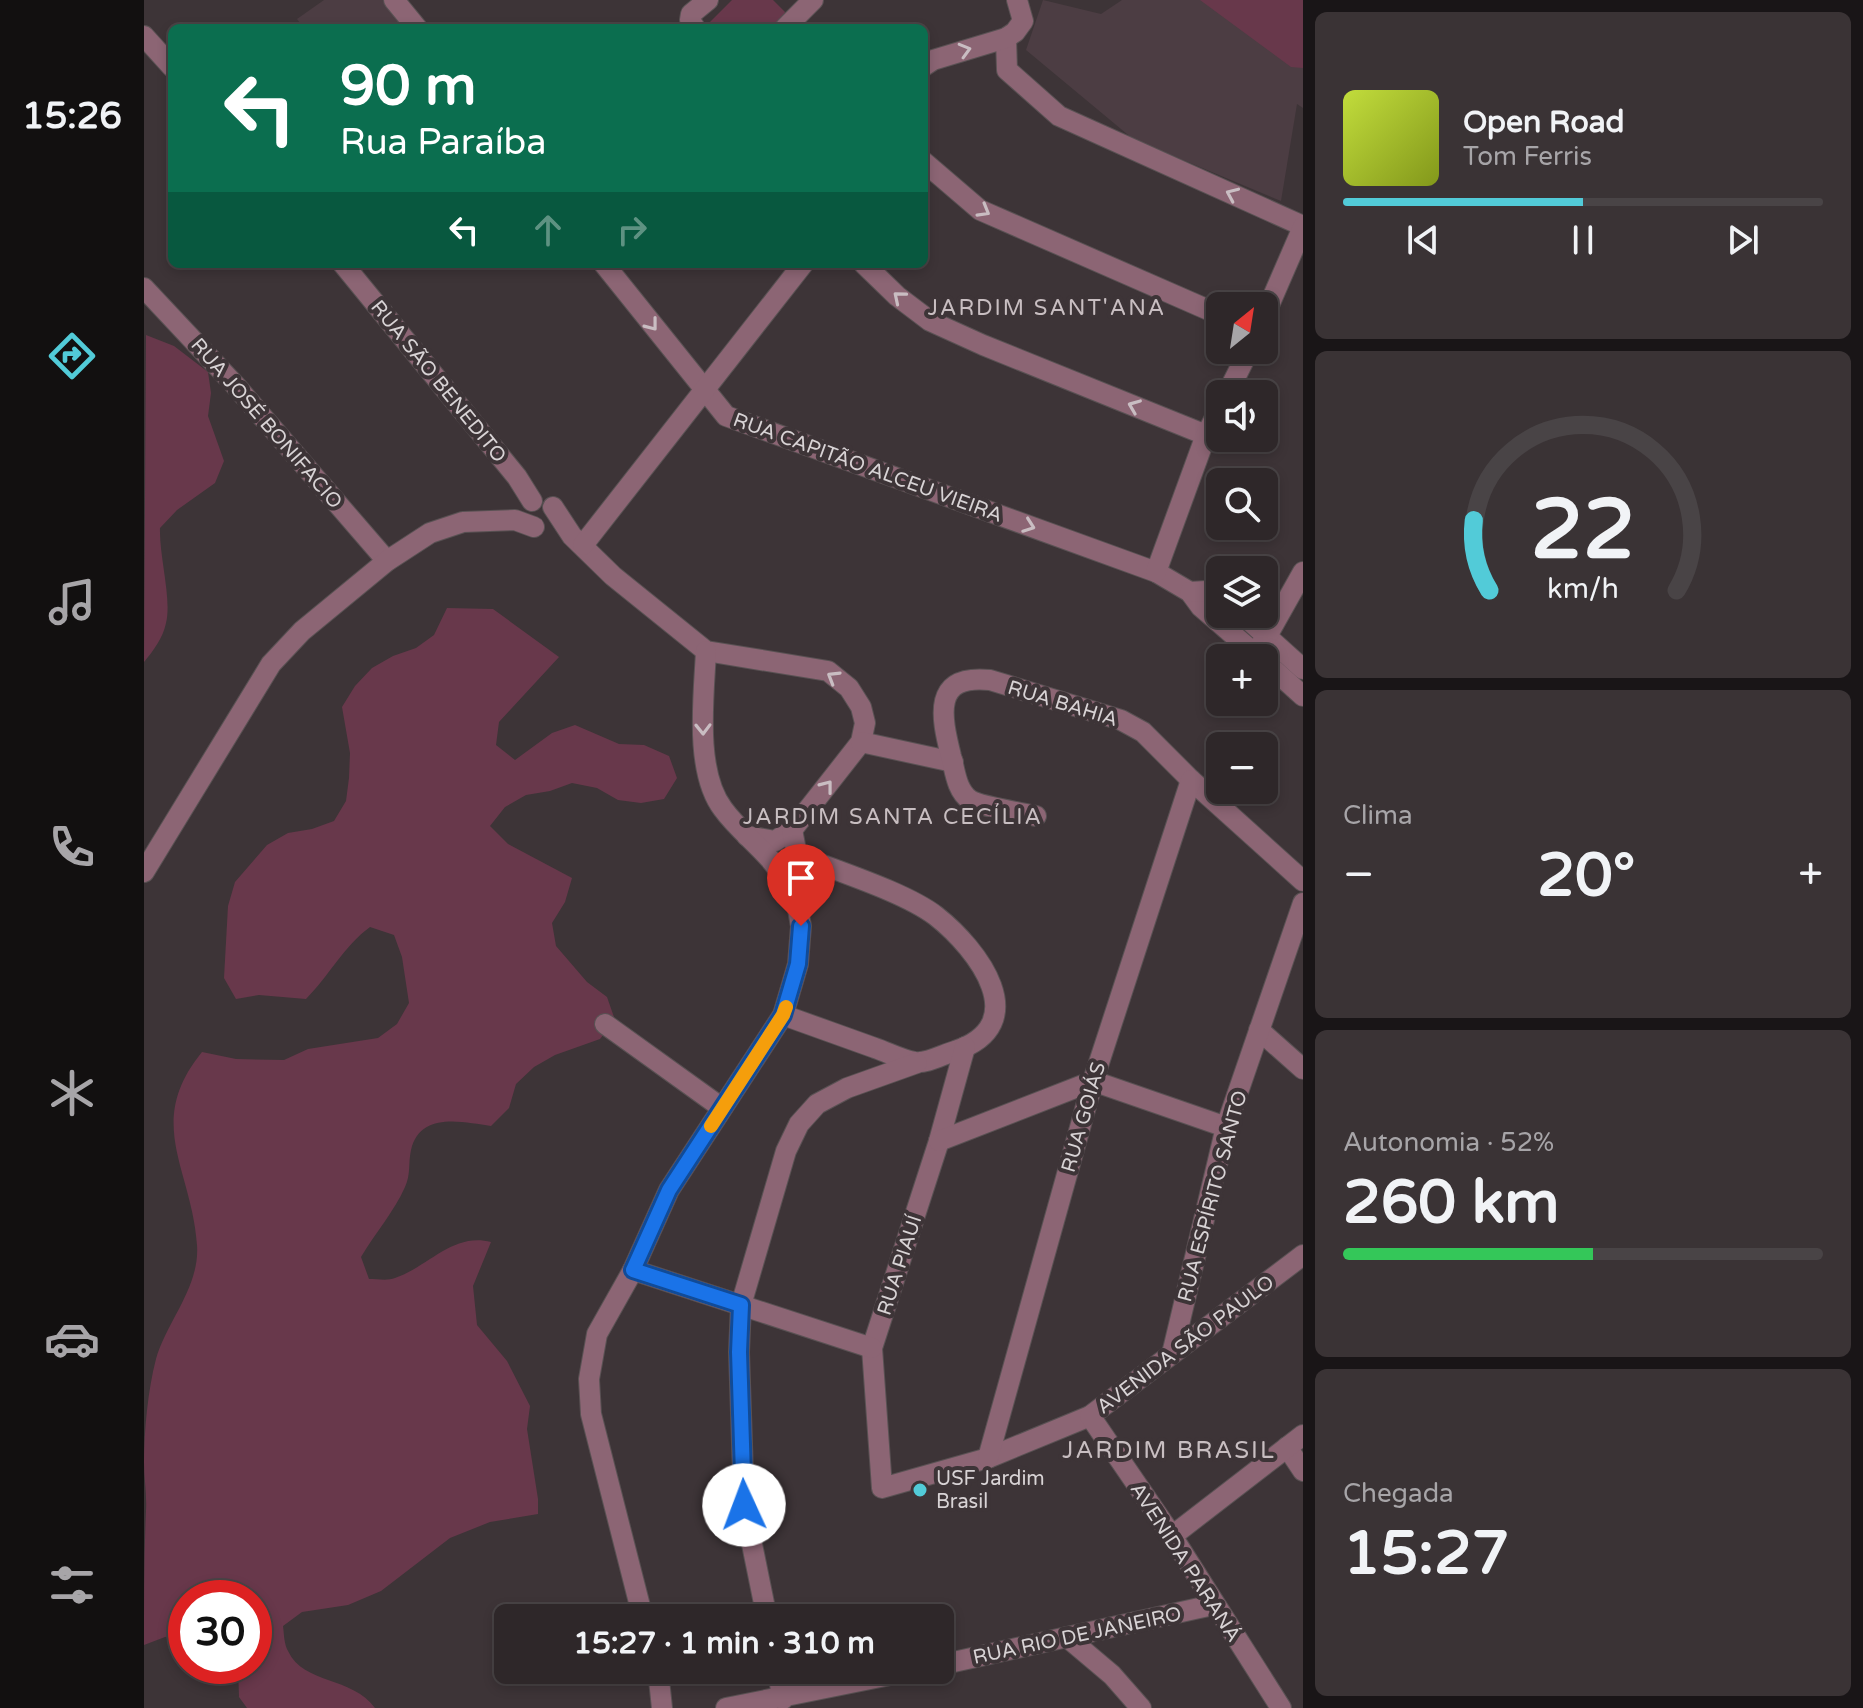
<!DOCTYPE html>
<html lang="pt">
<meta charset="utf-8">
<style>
:root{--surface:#2e2729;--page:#3a3335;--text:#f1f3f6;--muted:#a7a5a8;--line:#494446;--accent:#52cbd8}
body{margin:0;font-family:"Varela Round",sans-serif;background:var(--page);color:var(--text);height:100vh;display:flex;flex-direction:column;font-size:30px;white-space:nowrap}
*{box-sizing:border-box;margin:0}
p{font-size:26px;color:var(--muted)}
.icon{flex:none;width:44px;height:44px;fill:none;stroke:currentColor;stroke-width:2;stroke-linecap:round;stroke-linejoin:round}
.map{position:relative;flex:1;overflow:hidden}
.sheet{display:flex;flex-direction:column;gap:12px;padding:12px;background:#191517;width:560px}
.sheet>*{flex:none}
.top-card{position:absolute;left:24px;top:24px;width:760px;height:244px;border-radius:12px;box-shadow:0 4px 12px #0003,0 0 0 2px var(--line);background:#0b6e4f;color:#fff;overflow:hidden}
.needle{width:52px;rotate:30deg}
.tools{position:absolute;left:1062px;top:292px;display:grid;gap:16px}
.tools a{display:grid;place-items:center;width:72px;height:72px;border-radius:12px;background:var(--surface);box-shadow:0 4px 12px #0003,0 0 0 2px var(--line);font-size:40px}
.speed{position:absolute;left:24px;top:1580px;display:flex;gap:16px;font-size:40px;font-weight:700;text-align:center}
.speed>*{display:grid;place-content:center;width:104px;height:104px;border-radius:50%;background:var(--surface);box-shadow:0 4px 12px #0003,0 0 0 2px var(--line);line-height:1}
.speed .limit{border:12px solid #d22;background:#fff;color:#111}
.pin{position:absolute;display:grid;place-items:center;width:68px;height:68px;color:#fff;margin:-82px -34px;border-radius:50% 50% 50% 0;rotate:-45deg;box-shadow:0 0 8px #0007}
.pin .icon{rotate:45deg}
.me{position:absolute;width:88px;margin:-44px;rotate:358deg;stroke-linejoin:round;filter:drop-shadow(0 0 6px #0008)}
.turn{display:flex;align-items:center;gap:28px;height:168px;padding:0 40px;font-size:36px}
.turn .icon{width:104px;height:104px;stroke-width:2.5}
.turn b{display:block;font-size:56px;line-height:68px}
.lanes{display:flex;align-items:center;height:76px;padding:0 40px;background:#0003;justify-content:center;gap:40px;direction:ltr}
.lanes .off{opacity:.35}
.big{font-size:60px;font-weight:800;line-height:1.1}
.sheet .card{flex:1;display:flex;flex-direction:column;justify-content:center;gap:12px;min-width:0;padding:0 28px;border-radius:12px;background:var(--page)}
.sheet .dial{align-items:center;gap:0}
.dial svg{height:208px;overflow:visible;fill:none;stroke:var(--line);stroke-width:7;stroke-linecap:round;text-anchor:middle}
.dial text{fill:var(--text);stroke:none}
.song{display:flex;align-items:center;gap:24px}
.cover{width:96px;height:96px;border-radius:12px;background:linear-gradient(135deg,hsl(70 70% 55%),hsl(70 70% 35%))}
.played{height:8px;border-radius:4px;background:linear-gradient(90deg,var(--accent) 50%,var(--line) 50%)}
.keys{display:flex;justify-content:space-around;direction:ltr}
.heat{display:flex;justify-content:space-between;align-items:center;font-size:44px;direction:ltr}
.charge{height:12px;border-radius:6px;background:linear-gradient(90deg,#34c759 52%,var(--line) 0)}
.trip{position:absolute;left:350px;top:1604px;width:460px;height:80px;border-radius:12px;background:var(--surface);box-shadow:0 4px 12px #0003,0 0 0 2px var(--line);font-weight:800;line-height:80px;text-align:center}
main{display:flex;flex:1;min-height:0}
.tabs{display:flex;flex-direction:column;width:144px;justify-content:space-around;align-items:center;background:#121010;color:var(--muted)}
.tabs .icon{width:56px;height:56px}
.tabs .on{color:var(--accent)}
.tabs b{font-size:36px;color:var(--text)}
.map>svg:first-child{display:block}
</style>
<main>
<nav class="tabs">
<b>15:26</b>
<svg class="icon on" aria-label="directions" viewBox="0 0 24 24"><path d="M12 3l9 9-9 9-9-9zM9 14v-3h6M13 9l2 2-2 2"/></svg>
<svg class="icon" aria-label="music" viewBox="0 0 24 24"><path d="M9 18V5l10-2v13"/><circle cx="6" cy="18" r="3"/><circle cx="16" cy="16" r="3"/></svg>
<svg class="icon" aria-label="phone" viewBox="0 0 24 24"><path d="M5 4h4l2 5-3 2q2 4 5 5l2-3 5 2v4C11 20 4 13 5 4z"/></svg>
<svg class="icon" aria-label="climate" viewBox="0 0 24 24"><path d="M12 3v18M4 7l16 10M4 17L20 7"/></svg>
<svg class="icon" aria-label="car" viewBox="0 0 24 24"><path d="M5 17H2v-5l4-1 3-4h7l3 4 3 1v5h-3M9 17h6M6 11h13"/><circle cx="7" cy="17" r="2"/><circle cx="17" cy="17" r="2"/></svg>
<svg class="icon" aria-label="filters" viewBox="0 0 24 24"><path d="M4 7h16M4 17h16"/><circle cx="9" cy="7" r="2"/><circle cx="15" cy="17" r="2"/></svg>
</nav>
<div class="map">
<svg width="1159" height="1708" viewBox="0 0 1159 1708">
<rect width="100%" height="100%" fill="#3d3437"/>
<!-- built -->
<g fill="#4c3d43">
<path d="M 180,0 L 242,0 L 265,28 L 160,28 L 153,19 Z"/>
<path d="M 899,0 L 957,14 L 978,0 L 1159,0 L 1159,108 L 1153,104 L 1137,201 L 989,139 L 882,50 Z"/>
</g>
<!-- green -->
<g fill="#68384b">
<path d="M 588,0 L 629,0 L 641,12 L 640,18 L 630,28 L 560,28 Z"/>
<path d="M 1056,0 L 1159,0 L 1159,68 L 1147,67 Z"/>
<path d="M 2,335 L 30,346 L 64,372 L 67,393 L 64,416 L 80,461 L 71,483 L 33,510 L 16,528 C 15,556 28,599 22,623 C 19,638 9,651 0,662 Z"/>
<path d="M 303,608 L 349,609 L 415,657 L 355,722 L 352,745 L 371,760 L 408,733 L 431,725 L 475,744 L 500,745 L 525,756 L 533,778 L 520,799 L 497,803 L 474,800 L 453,788 L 428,783 L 406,791 L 382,795 L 361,807 L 346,826 L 364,844 L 428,878 L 421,902 L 408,923 L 412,946 L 443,982 L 463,997 L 471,1020 L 456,1039 L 411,1055 L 390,1067 L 372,1084 L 365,1108 L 347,1126 C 319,1122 276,1111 267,1150 C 264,1164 267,1174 261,1187 C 250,1212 231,1233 217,1257 L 225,1279 C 233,1279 244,1281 251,1278 C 284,1267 309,1232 347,1242 L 329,1286 L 333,1325 L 363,1361 L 386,1406 L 383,1429 L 394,1499 L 394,1514 L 346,1522 L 306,1538 L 237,1591 L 204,1605 L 158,1612 L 139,1626 C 140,1634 140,1644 144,1651 C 160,1685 208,1676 231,1708 L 103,1708 L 95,1697 L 94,1666 L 110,1666 L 110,1598 L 42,1598 L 42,1634 L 21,1637 L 0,1645 C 0,1601 0,1554 2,1511 C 3,1495 0,1478 0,1462 C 0,1431 4,1389 12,1359 C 23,1321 56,1287 53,1245 C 48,1169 0,1123 58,1052 L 92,1059 L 140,1060 L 164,1049 L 234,1038 L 253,1024 L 265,1003 L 258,957 L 250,935 L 226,927 C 200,946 185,976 162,999 L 115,995 L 92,999 L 80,978 L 84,906 L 91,882 L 123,845 L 144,833 L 168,829 L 190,821 L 202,801 L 205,778 L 206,753 L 198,707 L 211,686 L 228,668 L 249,656 L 272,648 L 290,635 Z"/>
</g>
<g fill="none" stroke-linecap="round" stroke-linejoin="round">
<defs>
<g id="minor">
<path d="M 250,0 L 273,28"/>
<path d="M 551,28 L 546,20 L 547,14 L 564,0"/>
<path d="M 641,28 L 669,0"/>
<path d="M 0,36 L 28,67"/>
<path d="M 862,38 L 863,70 L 915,116 L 1159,226"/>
<path d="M 780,66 L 789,60 L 862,38 L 871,32 L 879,21 L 873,0"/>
<path d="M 780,162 L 836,210 L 1076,315"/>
<path d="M 199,264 L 373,477 L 388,501"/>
<path d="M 460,264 L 582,416 L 1012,572 L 1046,592 L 1057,607 L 1116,658"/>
<path d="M 720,264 L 753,296 L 786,321 L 839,345 L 1062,435"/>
<path d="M 0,288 L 91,385 L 243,561"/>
<path d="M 1120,317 L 1159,227"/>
<path d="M 1083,394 L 1105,350"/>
<path d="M 409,507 L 428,536 L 469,576 L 562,651 L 684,671 L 705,688 L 717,707 L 721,723 L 717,742 L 648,830 L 631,841 L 603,836"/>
<path d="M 439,545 L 659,264"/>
<path d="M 1012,572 L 1062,435 L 1076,408"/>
<path d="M 1046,592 L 1062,591 L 1076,597"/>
<path d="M 1098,614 L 1159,669"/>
<path d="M 562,651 C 560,695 550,771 579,809 C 592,827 610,841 625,858 C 635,869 642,882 651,893"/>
<path d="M 1111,653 L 1123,636 L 1159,572"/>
<path d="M 1120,661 L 1159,696"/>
<path d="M 717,742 L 809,762"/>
<path d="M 892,816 C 879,813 835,806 826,800 C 812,790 811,770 807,756 C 797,716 788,674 846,680 L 977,720 L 999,732 L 1047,780 L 1159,881"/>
<path d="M 0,872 L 127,664 L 158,631 L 243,561 L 286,533 L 319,522 L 371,520 L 390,527"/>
<path d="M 639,1015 C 670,1026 700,1037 731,1048 C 743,1052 758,1060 771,1062 C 782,1064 800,1054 811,1051 C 891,1024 834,949 792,916 C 761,892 692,871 653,855"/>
<path d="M 461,1024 L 578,1108"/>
<path d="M 1115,1030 L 1159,1069"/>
<path d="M 821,1047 L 795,1141 L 728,1348 L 738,1488 L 844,1458 L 946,1416 L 1159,1255"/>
<path d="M 795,1141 L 949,1081 L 1082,1127"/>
<path d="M 489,1270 L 728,1348"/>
<path d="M 1028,1354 L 1082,1127 L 1159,903"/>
<path d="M 946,1416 L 1028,1536 L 1137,1708"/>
<path d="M 1143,1447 L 1159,1471"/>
<path d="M 844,1458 L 949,1081 L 1047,780"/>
<path d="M 1028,1536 L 1159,1435"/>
<path d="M 499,1618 L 447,1414 L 445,1379 L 453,1334 L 489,1270 L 525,1190 L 639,1015 L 654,964 L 657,926 L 651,893 L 653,855 L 648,830"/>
<path d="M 623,1618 L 600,1505 L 595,1352 L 597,1305 L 642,1151 L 655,1124 L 673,1104 L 703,1088 L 773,1063"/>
<path d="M 923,1637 L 968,1675 L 997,1708"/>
<path d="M 796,1665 L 1069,1605"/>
<path d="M 514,1670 L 518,1708"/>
<path d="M 633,1670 L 639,1699"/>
<path d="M 582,1708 L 771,1670"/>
</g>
</defs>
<!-- minor casing -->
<use href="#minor" stroke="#595153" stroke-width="22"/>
<!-- minor -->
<use href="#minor" stroke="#8c6574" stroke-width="20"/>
</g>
<!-- one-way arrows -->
<defs><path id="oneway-chevron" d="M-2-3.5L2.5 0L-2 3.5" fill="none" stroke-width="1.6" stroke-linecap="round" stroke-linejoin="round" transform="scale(2)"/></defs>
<g stroke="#c9bdc2">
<use href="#oneway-chevron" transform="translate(821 50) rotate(-16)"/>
<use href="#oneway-chevron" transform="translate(1088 194) rotate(-156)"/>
<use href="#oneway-chevron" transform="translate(840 211) rotate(30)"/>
<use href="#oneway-chevron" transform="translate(755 297) rotate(-140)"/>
<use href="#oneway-chevron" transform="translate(508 325) rotate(52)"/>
<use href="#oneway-chevron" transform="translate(990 406) rotate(-158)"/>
<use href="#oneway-chevron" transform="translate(885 526) rotate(20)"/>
<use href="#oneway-chevron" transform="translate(689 677) rotate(-149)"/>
<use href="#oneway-chevron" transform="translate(559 729) rotate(89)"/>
<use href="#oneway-chevron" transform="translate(683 786) rotate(-52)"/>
</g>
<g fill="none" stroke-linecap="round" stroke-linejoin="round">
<defs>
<path id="route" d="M 600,1505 L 595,1352 L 597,1305 L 489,1270 L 525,1190 L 639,1015 L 654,964 L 657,926"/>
</defs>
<!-- route casing -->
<use href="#route" stroke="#114b97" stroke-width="20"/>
<!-- route -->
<use href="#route" stroke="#1a73e8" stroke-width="14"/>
<!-- slow -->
<path stroke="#f59e0b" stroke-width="14" d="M 567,1126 L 639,1015 L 642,1007"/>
</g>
<!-- markers -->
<circle fill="#52cbd8" stroke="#3d3437" stroke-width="3" cx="776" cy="1490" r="8"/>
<g text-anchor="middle" stroke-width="8" stroke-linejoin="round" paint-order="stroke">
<!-- street labels -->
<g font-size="20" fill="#d8d3d5" stroke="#3d3437">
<text transform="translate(295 381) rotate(51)" y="7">RUA SÃO BENEDITO</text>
<text transform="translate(123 423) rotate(49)" y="7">RUA JOSÉ BONIFACIO</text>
<text transform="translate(724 467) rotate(20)" y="7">RUA CAPITÃO ALCEU VIEIRA</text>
<text transform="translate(919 703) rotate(17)" y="7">RUA BAHIA</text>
<text transform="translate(939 1117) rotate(-74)" y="7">RUA GOIÁS</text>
<text transform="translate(1068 1196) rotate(-75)" y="7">RUA ESPÍRITO SANTO</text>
<text transform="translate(755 1265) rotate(-72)" y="7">RUA PIAUÍ</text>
<text transform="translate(1041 1344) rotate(-37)" y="7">AVENIDA SÃO PAULO</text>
<text transform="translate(1042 1562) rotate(57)" y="7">AVENIDA PARANÁ</text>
<text transform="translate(933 1635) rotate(-12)" y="7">RUA RIO DE JANEIRO</text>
</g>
<!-- poi labels -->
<g font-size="20" fill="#d8d3d5" stroke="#3d3437" text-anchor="start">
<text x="792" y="1485">USF Jardim<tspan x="792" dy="23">Brasil</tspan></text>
</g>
<!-- neighbourhood labels -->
<g font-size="22" letter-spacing="2" fill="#c8bec1" stroke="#3d3437">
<text x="903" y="315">JARDIM SANT'ANA</text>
<text x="749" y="824">JARDIM SANTA CECÍLIA</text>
</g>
<!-- quarter labels -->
<g font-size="24" letter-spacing="2" fill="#c8bec1" stroke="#3d3437">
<text x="1025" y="1458">JARDIM BRASIL</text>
</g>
</g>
</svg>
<div class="tools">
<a><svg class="needle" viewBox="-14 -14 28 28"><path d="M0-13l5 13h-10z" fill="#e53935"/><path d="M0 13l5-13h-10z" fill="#a7a5a8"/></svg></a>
<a><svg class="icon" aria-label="sound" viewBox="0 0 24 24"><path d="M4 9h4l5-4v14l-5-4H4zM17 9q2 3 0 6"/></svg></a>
<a><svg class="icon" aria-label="search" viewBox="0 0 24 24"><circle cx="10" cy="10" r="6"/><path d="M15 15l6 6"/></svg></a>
<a><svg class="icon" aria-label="layers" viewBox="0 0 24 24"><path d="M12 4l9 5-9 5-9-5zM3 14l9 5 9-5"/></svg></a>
<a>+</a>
<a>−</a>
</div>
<div class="speed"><div class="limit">30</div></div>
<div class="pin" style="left:657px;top:926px;background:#d93025"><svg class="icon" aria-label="arrive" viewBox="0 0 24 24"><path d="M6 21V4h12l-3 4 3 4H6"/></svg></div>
<svg class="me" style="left:600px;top:1505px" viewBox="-20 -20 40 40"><circle r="19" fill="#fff"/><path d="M0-13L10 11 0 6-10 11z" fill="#1a73e8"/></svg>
<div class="trip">15:27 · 1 min · 310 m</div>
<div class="top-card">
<div class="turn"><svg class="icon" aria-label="left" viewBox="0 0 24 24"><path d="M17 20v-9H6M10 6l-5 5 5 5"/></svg><div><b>90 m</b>Rua Paraíba</div></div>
<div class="lanes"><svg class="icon" aria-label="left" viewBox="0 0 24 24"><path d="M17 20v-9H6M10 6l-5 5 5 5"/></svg><svg class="icon off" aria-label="ahead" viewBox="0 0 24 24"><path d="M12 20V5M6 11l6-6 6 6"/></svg><svg class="icon off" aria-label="right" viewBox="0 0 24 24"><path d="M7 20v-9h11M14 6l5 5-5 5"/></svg></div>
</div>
</div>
<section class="sheet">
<div class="card">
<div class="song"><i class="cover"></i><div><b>Open Road</b><p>Tom Ferris</p></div></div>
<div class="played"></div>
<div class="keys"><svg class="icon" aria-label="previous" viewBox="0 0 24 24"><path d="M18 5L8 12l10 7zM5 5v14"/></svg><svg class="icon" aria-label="pause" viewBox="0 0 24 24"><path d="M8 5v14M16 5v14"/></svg><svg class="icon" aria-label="next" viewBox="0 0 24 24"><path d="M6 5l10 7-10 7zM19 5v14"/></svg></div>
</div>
<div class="card dial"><svg viewBox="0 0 100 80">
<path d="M14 69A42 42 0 1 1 86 69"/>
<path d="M14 69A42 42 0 0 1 8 42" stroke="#52cbd8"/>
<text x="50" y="56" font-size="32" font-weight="700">22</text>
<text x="50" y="72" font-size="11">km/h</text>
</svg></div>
<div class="card"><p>Clima</p>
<div class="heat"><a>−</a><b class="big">20°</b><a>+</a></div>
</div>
<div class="card"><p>Autonomia · 52%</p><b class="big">260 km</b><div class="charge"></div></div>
<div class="card"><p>Chegada</p><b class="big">15:27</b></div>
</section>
</main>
